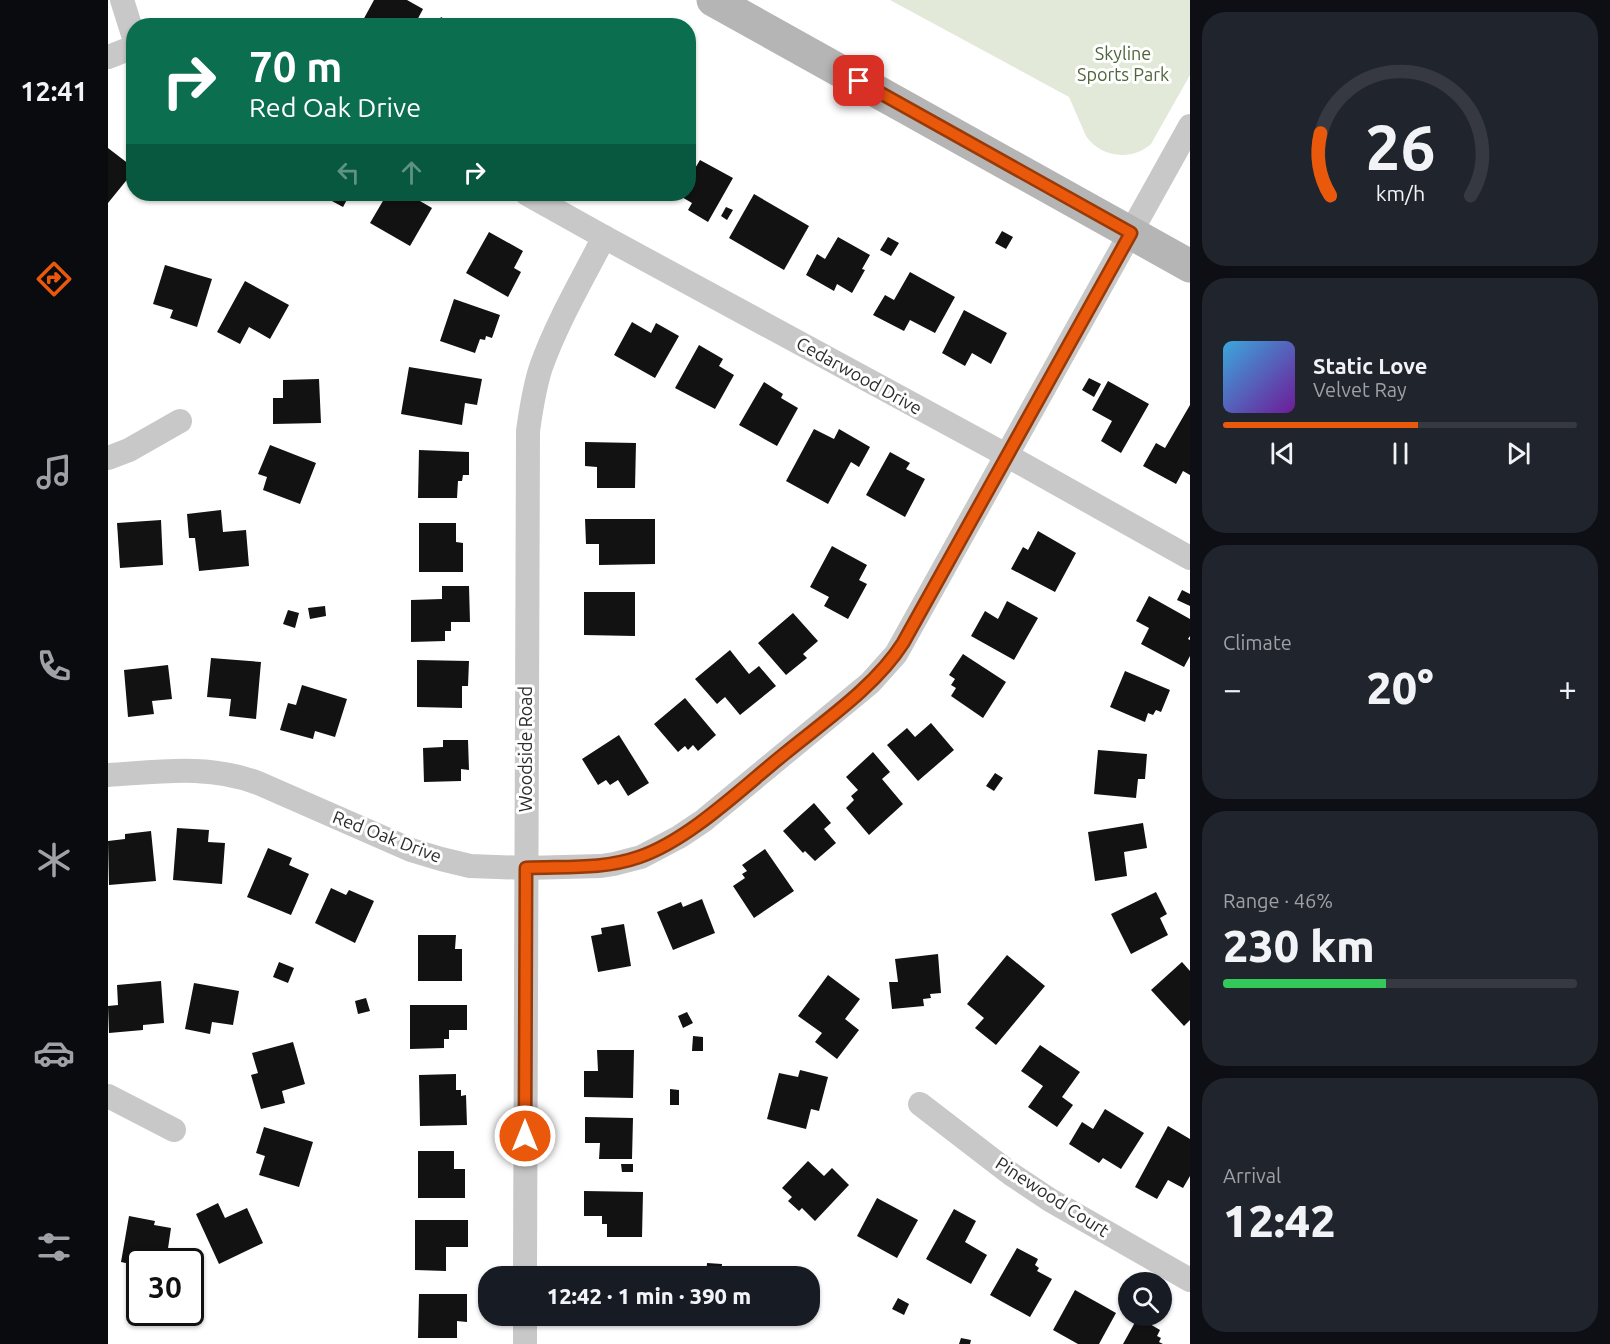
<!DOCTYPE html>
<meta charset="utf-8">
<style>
:root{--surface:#171b24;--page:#20242c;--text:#f1f3f6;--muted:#9ea1a6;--line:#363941;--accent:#ea580c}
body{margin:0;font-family:Ubuntu,sans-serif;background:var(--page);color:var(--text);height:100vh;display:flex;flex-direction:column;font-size:22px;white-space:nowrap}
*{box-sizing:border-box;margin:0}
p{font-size:20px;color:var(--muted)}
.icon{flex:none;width:33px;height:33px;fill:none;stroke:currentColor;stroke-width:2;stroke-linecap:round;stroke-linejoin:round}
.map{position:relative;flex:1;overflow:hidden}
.sheet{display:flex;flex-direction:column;gap:12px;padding:12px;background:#0d0f14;width:420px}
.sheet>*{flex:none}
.banner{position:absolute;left:18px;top:18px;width:570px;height:183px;border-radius:24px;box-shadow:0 2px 4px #0004;background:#0b6e4f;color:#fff;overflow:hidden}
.fabs{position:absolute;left:1010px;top:1272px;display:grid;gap:12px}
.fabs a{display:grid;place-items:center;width:54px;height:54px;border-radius:50%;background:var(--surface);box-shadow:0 2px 4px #0004;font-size:30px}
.speed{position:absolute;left:18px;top:1248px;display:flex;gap:12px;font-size:30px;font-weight:700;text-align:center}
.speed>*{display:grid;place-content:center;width:78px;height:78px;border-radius:50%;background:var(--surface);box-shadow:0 2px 4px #0004;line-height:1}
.speed .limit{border:3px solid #111;border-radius:9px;background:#fff;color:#111}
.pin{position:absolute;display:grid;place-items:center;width:51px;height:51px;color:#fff;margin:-26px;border-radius:12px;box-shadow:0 3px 9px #0006}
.me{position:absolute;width:66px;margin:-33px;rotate:0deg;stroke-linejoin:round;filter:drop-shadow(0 0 4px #0008)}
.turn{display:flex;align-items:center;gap:21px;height:126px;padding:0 24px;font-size:27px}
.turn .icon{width:78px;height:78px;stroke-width:2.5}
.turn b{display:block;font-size:42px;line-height:51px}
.lanes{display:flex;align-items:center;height:57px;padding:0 24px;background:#0003;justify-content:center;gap:30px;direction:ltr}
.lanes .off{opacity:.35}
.big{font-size:45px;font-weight:800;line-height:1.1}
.sheet .widget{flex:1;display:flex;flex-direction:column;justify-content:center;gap:9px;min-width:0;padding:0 21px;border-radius:24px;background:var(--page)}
.sheet .dial{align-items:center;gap:0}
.dial svg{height:156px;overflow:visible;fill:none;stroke:var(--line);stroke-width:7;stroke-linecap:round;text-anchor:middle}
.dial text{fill:var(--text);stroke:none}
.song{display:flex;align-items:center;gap:18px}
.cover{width:72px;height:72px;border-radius:9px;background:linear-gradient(135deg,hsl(200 70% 55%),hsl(280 70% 35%))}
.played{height:6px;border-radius:3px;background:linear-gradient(90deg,var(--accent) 55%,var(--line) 55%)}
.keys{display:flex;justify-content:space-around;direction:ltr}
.heat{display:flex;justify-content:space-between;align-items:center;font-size:33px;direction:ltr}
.charge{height:9px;border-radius:4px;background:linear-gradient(90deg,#34c759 46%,var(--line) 0)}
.trip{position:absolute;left:370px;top:1266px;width:342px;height:60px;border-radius:24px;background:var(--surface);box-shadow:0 2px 4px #0004;font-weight:800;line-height:60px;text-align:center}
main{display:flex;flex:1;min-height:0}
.dock{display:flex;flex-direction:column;width:108px;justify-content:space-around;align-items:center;background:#090b0e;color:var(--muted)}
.dock .icon{width:42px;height:42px}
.dock .current{color:var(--accent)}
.dock b{font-size:27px;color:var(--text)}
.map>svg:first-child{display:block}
</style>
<main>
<nav class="dock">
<b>12:41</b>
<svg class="icon current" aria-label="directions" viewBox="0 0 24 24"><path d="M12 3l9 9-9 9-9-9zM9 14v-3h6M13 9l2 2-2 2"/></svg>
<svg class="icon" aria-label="music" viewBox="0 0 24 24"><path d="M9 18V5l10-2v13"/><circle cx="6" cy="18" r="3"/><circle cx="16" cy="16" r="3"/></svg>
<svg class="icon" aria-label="phone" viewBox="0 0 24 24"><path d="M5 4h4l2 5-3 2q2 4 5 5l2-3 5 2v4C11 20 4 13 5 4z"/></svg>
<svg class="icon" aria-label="climate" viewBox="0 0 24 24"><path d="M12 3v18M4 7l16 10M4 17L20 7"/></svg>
<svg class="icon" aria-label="car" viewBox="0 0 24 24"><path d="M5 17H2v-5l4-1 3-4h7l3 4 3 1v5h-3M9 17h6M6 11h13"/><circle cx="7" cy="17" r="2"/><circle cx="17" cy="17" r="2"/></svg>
<svg class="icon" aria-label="filters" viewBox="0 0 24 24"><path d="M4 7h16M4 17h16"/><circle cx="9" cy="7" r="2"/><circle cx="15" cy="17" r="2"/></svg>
</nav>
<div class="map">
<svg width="1082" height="1344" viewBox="0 0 1082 1344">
<rect width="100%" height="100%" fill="#fff"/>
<!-- green -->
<path fill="#e2e9d8" d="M 782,0 L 1082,0 L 1082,75 L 1043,144 C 1024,161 993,158 978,136 L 961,97 Z"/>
<!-- building -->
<g fill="#121212">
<path d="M 266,0 L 299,0 L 315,9 L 306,26 L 260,26 L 254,22 Z"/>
<path d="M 333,17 L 347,26 L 328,26 Z"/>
<path d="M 417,18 L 427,23 L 426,26 L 412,26 Z"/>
<path d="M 0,148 L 26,168 L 26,171 L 0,203 Z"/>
<path d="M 592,160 L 625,178 L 600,222 L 580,210 L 584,203 L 572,196 L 573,194 L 580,194 L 580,180 Z"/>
<path d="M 211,194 L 242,194 L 235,207 Z"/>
<path d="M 279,194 L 300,194 L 324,208 L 302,246 L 262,223 Z"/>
<path d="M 646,194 L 701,226 L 676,270 L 621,238 Z"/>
<path d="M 618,207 L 625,210 L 619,220 L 613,216 Z"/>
<path d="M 894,231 L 905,237 L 898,249 L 887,243 Z"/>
<path d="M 381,232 L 415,251 L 406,268 L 413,272 L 400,297 L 358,273 Z"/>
<path d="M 730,237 L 762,255 L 754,269 L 757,270 L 744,293 L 729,284 L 726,291 L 698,275 L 709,254 L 717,259 Z"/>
<path d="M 780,237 L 791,243 L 783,256 L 772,250 Z"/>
<path d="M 57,265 L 104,279 L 89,327 L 62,318 L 65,310 L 45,304 Z"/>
<path d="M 802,272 L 847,297 L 827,333 L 802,320 L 796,331 L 765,315 L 777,295 L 786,300 Z"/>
<path d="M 137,281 L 181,305 L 162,339 L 141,327 L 132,344 L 109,332 Z"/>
<path d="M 346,299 L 392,315 L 384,338 L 378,336 L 377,340 L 372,339 L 367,353 L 332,341 Z"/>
<path d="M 856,310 L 899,333 L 883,364 L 864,353 L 857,366 L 834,353 Z"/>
<path d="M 524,322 L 543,333 L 548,323 L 571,336 L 547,378 L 506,355 Z"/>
<path d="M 591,345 L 615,359 L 611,366 L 626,375 L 607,409 L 567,388 Z"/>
<path d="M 301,367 L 374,379 L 369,405 L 357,403 L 354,425 L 293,414 Z"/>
<path d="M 981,378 L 993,384 L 986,397 L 974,390 Z"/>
<path d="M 211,379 L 213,423 L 165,424 L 165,398 L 175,398 L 175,380 Z"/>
<path d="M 1000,381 L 1041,404 L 1013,453 L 993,441 L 1004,421 L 984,410 Z"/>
<path d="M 656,382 L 675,394 L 673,398 L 690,408 L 669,446 L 631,425 Z"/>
<path d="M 1082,405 L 1082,475 L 1075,471 L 1068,484 L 1035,466 L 1048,443 L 1057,448 Z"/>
<path d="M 706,429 L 726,439 L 731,429 L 762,447 L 751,467 L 743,462 L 720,504 L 678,481 Z"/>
<path d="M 477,442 L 528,443 L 527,488 L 489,488 L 489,467 L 477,466 Z"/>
<path d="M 162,445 L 208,463 L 192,504 L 155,490 L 159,477 L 150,474 Z"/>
<path d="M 311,450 L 361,452 L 361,475 L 355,475 L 354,481 L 350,481 L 349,498 L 310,498 Z"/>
<path d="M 782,452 L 802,463 L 798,469 L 817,479 L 797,517 L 758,495 Z"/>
<path d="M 113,510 L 115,532 L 138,530 L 141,566 L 91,571 L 87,538 L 81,538 L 79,514 Z"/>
<path d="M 477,519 L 547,519 L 547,564 L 491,565 L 491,544 L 478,544 Z"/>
<path d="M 53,520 L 55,565 L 12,568 L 9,523 Z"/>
<path d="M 311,523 L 348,523 L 348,542 L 355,543 L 355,572 L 311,572 Z"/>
<path d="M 930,531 L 968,553 L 947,592 L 903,569 L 915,547 L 920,550 Z"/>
<path d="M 724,546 L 759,565 L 751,580 L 759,584 L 740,619 L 716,606 L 721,597 L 702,587 Z"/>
<path d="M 334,586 L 361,586 L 362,622 L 343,622 L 343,631 L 337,631 L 337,641 L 303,642 L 303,600 L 334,599 Z"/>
<path d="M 1074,590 L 1082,594 L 1082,606 L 1069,600 Z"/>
<path d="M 476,592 L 527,592 L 527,636 L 476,635 Z"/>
<path d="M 1041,596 L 1082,619 L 1082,636 L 1080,639 L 1082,640 L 1082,656 L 1076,667 L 1033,644 L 1041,628 L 1028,621 Z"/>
<path d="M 899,601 L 930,618 L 906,660 L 863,636 L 877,611 L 890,619 Z"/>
<path d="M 217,606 L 218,616 L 202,619 L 200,608 Z"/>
<path d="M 180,610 L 191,613 L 187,628 L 175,624 Z"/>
<path d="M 685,613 L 710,641 L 695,654 L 699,658 L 678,675 L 650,643 Z"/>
<path d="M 622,650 L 641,674 L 651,666 L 668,686 L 632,715 L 617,697 L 609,704 L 587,679 Z"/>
<path d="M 855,654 L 898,682 L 875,718 L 843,696 L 848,688 L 843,685 L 847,679 L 841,675 Z"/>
<path d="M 103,658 L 153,662 L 148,719 L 121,716 L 123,699 L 99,697 Z"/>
<path d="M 309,660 L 361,661 L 360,686 L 354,686 L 354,708 L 309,707 Z"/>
<path d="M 60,665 L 64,699 L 44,701 L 46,714 L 20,717 L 16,670 Z"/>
<path d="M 1017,671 L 1062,690 L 1053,712 L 1048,710 L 1045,715 L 1040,713 L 1037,722 L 1002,707 Z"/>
<path d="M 194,685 L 239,699 L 227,737 L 207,731 L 205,739 L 172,730 L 180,703 L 188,705 Z"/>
<path d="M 577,698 L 608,735 L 590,751 L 585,745 L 580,750 L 577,746 L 570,752 L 546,724 Z"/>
<path d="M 823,723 L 846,750 L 810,781 L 779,745 L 799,728 L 807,737 Z"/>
<path d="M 511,735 L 541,783 L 520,796 L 510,780 L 502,785 L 498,780 L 490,785 L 474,759 Z"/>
<path d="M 335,740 L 360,740 L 361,770 L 353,769 L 353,781 L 316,782 L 315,748 L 335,747 Z"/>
<path d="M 990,750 L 1039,754 L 1037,779 L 1030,779 L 1028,798 L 986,794 Z"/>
<path d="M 765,752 L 782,772 L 774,779 L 795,804 L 761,835 L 738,808 L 746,800 L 743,796 L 750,790 L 738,777 Z"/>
<path d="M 887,773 L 895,778 L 886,791 L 878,786 Z"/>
<path d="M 706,803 L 723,823 L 716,829 L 728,843 L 707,861 L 697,851 L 695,853 L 675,831 Z"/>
<path d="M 1035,823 L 1039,848 L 1016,852 L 1019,876 L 987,881 L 980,832 Z"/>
<path d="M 69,828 L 101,830 L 100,842 L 117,843 L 114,884 L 65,880 Z"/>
<path d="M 43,831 L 48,881 L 1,885 L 0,841 L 17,839 L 17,834 Z"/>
<path d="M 160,848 L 184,858 L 181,865 L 201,874 L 183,915 L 139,897 Z"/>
<path d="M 657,849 L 686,891 L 646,918 L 625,886 L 637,878 L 634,874 L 639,871 L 634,865 Z"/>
<path d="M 223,888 L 238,895 L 241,890 L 266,901 L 247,943 L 207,923 Z"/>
<path d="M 1048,892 L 1059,914 L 1052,918 L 1060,935 L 1023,954 L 1003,914 Z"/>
<path d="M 594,899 L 607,933 L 565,950 L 549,912 L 573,902 L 575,907 Z"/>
<path d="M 516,924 L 523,966 L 490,972 L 483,936 L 494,934 L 493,928 Z"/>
<path d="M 310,935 L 348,935 L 347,949 L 354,949 L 354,981 L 310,981 Z"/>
<path d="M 830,954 L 833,993 L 822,994 L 823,998 L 815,999 L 816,1006 L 784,1009 L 781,982 L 790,982 L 787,959 Z"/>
<path d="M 899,955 L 937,986 L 888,1045 L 867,1028 L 876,1018 L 859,1004 Z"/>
<path d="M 171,962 L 186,968 L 180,983 L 165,977 Z"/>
<path d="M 1074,962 L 1082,971 L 1082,1020 L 1076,1026 L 1043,990 Z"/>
<path d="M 720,975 L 752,999 L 737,1019 L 751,1030 L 729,1059 L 707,1042 L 714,1033 L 690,1016 Z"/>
<path d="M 53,981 L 56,1023 L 35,1025 L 35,1030 L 1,1033 L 0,1006 L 10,1005 L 9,985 Z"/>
<path d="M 86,983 L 131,991 L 125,1025 L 104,1022 L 102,1034 L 77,1029 Z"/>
<path d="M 258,998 L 262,1011 L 250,1014 L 247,1001 Z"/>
<path d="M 302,1005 L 359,1005 L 359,1030 L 341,1030 L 341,1039 L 336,1039 L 336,1048 L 302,1049 Z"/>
<path d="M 579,1012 L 585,1023 L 575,1028 L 570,1016 Z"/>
<path d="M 585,1036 L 595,1037 L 595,1051 L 584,1051 Z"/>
<path d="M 185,1042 L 197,1084 L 174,1091 L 177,1103 L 153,1109 L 143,1075 L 150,1073 L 144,1053 Z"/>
<path d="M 932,1045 L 972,1072 L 954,1097 L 965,1105 L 949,1127 L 920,1107 L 935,1086 L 913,1071 Z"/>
<path d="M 489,1050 L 526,1050 L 525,1098 L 476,1097 L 476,1071 L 490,1071 Z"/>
<path d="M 692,1070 L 720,1077 L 711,1111 L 703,1109 L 698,1129 L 659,1119 L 671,1073 L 690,1077 Z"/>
<path d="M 348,1074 L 348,1090 L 353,1090 L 353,1096 L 358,1095 L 359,1125 L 312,1126 L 311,1075 Z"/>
<path d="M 562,1089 L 571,1090 L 571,1105 L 562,1105 Z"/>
<path d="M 997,1109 L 1036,1133 L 1013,1169 L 995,1158 L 991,1163 L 961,1144 L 974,1122 L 985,1129 Z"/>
<path d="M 477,1117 L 525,1118 L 524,1159 L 491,1159 L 492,1143 L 477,1143 Z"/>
<path d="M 1060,1126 L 1082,1139 L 1082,1176 L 1075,1188 L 1060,1180 L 1049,1199 L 1027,1187 Z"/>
<path d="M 156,1127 L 205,1142 L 191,1187 L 151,1175 L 157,1156 L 148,1153 Z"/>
<path d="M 310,1151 L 346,1151 L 346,1169 L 357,1169 L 357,1198 L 310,1198 Z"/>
<path d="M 700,1161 L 716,1176 L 724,1168 L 741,1185 L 707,1221 L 694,1208 L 691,1211 L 680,1201 L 684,1197 L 674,1188 Z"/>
<path d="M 513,1164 L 525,1164 L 525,1172 L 514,1172 Z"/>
<path d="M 476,1191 L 535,1192 L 534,1237 L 499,1237 L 499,1224 L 494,1224 L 494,1216 L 476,1216 Z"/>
<path d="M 769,1198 L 810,1220 L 789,1258 L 749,1236 Z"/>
<path d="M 110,1203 L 117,1218 L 139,1208 L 155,1243 L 111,1264 L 88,1214 Z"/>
<path d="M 846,1209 L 868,1221 L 857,1242 L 879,1255 L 863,1284 L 818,1259 Z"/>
<path d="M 21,1216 L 47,1221 L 46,1225 L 63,1228 L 58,1262 L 32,1262 L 32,1266 L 13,1262 Z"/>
<path d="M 307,1220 L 360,1220 L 360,1247 L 338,1247 L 338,1271 L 307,1270 Z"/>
<path d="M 909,1248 L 930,1259 L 927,1265 L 931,1268 L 929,1271 L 944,1279 L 922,1317 L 882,1295 Z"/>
<path d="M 599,1263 L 614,1264 L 613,1276 L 598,1276 Z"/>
<rect x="484" y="1271" width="42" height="5"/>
<path d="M 967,1290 L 1008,1313 L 991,1344 L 970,1344 L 945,1330 Z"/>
<path d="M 311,1294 L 359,1294 L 359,1322 L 349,1321 L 349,1338 L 310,1338 Z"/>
<path d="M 790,1298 L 801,1304 L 796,1315 L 784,1309 Z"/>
<path d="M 1030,1317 L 1052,1330 L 1049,1336 L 1053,1338 L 1051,1342 L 1055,1344 L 1015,1344 Z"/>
<path d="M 853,1338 L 863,1340 L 862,1344 L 851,1344 Z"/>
</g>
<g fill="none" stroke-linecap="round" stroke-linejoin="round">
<!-- street -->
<g stroke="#c8c8c8" stroke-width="24">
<path d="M 14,0 L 26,38"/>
<path d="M 0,57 L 26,47"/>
<path d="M 419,194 L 496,237 L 898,455 L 1082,558"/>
<path d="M 0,458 L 21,450 L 72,421"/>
<path d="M 0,775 C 50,772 101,764 150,783 L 303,850 L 333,859 L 362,866 L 418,868 L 493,866 L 506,864 L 533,857 L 571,837 L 595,821 L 762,683 L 788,654 L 1082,126"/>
<path d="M 0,1096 L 66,1130"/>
<path d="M 812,1104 L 903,1174 L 942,1200 L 1082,1280"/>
<path d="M 417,1276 L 420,431 C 423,410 426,388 433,367 C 449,322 474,280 496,237"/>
<path d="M 417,1344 L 417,1316"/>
</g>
<!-- secondary -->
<path stroke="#b5b5b5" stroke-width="33" d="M 605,0 L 1082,266"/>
</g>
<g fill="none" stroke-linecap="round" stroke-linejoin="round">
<defs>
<path id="route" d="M 417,1136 L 418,868 C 455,866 494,870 531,857 C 581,840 634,788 675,755 C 715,722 767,687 795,643 L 1023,233 L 751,81"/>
</defs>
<!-- route casing -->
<use href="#route" stroke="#983908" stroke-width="15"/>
<!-- route -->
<use href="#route" stroke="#ea580c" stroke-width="10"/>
</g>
<g text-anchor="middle" stroke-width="6" stroke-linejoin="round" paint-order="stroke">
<!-- park labels -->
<g font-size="18" fill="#4f653a" stroke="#fff">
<text x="1015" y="60">Skyline<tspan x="1015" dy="21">Sports Park</tspan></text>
</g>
<!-- street labels -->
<g font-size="18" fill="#2b2b2b" stroke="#fff">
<text transform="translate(751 376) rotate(29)" y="6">Cedarwood Drive</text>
<text transform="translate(418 749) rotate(-90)" y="6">Woodside Road</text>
<text transform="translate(279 837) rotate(21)" y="6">Red Oak Drive</text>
<text transform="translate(944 1197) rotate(33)" y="6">Pinewood Court</text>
</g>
</g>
</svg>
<div class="fabs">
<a><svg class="icon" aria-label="search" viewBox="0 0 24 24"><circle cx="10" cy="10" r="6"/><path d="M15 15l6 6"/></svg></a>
</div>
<div class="speed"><div class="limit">30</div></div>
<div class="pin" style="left:751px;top:81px;background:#d93025"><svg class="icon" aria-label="arrive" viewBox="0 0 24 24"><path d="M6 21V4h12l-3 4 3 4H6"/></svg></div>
<svg class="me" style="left:417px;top:1136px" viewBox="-20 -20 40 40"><circle r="17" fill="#ea580c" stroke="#fff" stroke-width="3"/><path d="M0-11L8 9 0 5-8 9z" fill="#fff"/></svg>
<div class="trip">12:42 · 1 min · 390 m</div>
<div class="banner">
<div class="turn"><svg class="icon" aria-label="right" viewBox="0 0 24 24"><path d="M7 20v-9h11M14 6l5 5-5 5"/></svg><div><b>70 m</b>Red Oak Drive</div></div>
<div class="lanes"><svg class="icon off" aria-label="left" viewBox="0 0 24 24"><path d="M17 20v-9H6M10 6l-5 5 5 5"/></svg><svg class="icon off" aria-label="ahead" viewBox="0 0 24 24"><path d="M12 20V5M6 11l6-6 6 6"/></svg><svg class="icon" aria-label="right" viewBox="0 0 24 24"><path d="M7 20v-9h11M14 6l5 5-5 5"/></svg></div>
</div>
</div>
<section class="sheet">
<div class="widget dial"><svg viewBox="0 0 100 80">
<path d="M14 69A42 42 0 1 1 86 69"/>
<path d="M14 69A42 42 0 0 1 9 37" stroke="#ea580c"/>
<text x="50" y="56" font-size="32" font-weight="700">26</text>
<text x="50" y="72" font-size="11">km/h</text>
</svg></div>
<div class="widget">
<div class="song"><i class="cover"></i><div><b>Static Love</b><p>Velvet Ray</p></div></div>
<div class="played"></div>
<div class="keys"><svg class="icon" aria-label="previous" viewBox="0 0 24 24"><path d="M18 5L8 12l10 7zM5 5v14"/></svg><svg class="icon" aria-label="pause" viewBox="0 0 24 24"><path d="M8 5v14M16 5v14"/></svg><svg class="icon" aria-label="next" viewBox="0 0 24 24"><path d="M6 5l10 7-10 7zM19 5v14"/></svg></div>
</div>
<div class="widget"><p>Climate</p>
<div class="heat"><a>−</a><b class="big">20°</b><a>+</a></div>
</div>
<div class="widget"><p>Range · 46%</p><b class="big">230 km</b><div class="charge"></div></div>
<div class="widget"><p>Arrival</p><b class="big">12:42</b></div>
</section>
</main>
